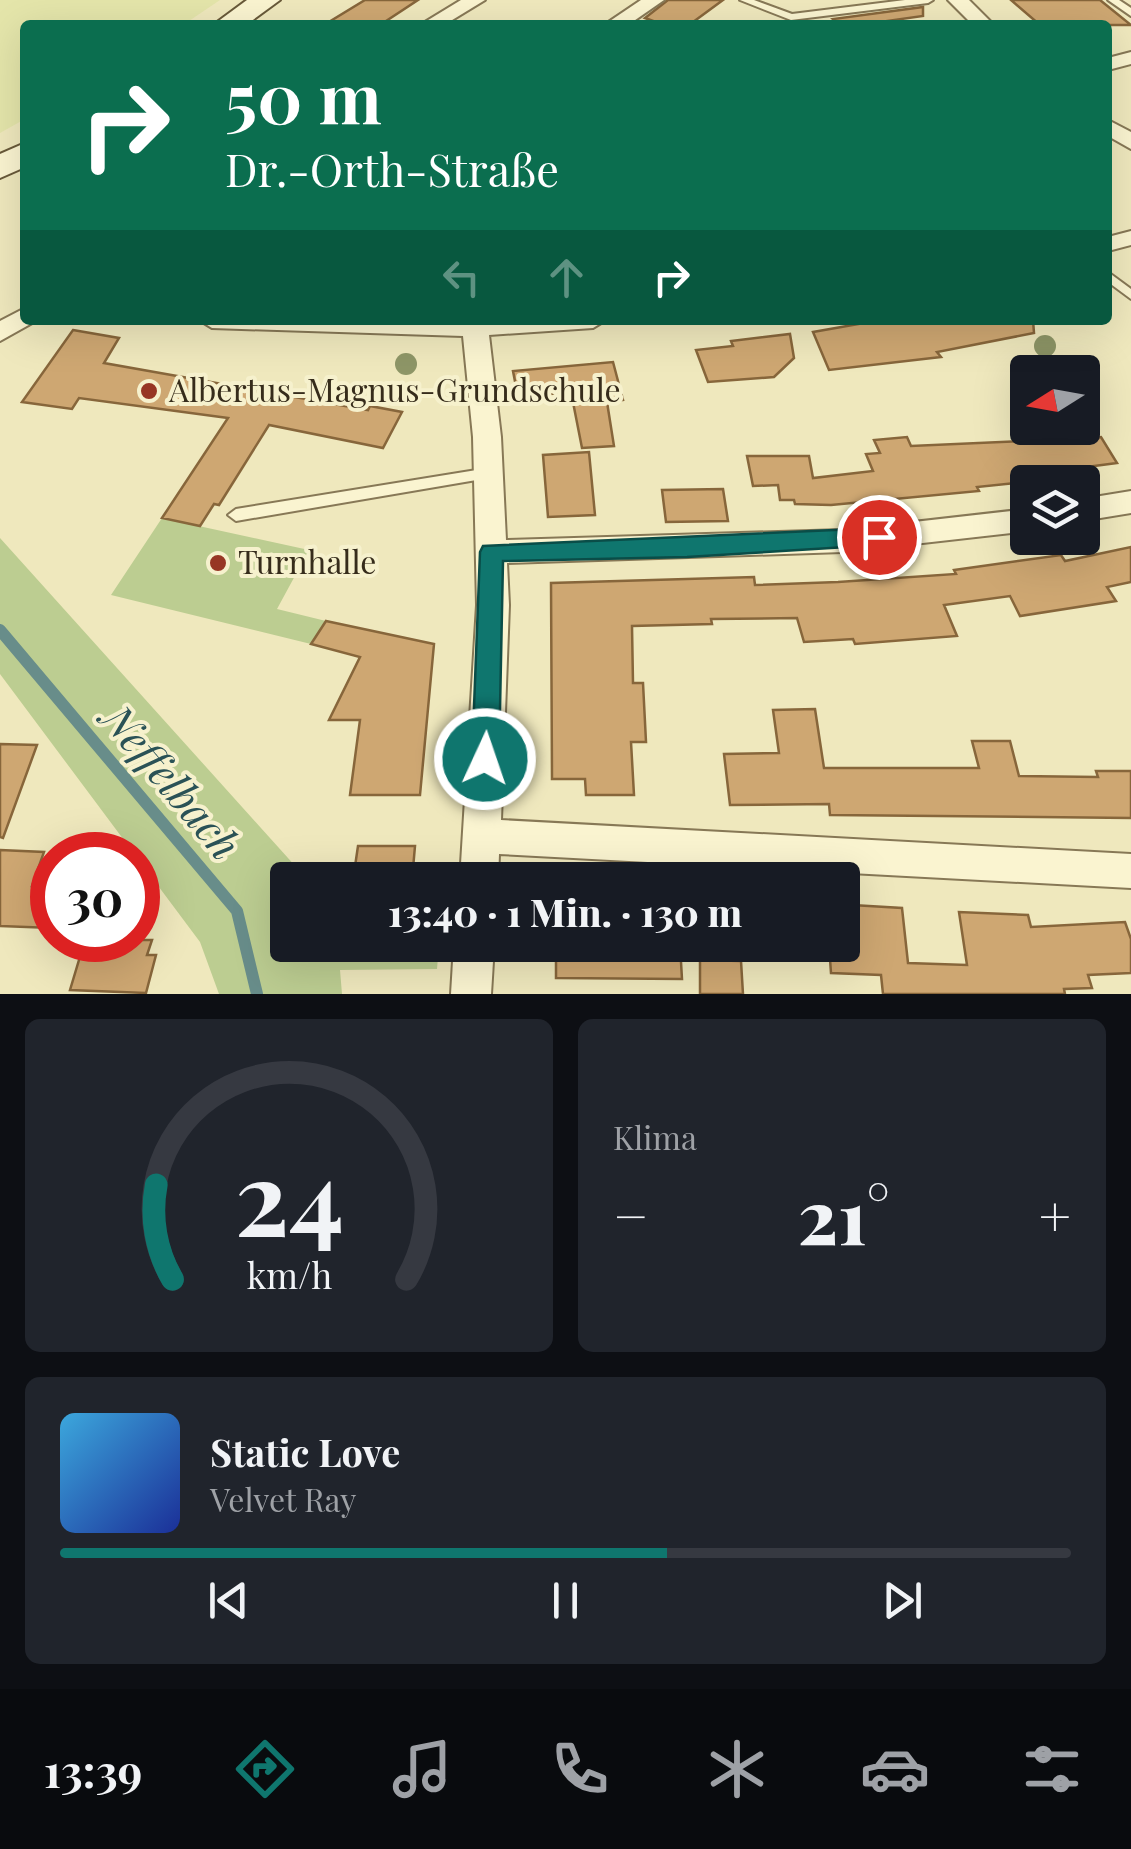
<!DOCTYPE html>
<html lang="de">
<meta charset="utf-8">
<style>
:root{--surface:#171b24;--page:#20242c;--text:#f1f3f6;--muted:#9ea1a6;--line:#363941;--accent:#0f766e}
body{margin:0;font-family:"Playfair Display",serif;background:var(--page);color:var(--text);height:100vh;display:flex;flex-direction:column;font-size:38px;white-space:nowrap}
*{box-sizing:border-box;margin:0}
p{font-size:32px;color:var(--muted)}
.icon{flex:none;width:55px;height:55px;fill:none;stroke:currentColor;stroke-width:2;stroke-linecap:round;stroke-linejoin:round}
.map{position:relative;height:994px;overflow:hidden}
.details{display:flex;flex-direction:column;gap:25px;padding:25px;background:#0d0f14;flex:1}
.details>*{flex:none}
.banner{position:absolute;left:20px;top:20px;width:1092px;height:305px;border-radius:10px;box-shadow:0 10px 40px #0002;background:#0b6e4f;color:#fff;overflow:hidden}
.needle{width:65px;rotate:259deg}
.buttons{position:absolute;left:1010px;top:355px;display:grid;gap:20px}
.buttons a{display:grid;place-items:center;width:90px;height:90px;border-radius:10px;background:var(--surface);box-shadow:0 10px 40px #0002;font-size:50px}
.speed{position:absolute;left:30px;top:832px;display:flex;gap:20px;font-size:50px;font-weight:700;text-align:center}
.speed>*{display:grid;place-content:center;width:130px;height:130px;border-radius:50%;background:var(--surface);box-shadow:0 10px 40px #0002;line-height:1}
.speed .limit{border:15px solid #d22;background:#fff;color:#111}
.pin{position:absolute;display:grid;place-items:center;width:85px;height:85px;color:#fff;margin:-42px;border:5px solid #fff;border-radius:50%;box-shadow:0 2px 10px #0007}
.me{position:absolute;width:110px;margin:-55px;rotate:3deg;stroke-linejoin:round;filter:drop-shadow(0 0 8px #0008)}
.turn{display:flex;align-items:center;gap:35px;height:210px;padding:0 40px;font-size:45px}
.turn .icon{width:130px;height:130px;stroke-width:2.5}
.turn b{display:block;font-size:70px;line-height:85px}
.lanes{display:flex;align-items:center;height:95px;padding:0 40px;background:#0003;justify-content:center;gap:50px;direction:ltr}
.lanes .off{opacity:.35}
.big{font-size:75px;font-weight:800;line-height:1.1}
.details .tile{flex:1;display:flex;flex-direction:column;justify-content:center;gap:15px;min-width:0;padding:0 35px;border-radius:15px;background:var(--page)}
.details .dial{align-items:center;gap:0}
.dial svg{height:260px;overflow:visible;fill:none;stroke:var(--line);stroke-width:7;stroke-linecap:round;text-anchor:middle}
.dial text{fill:var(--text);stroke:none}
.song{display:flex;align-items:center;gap:30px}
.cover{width:120px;height:120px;border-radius:15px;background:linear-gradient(135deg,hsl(200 70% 55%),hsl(230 70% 35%))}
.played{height:10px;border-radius:5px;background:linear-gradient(90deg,var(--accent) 60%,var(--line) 60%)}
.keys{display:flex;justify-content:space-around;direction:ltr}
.heat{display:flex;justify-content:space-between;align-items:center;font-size:55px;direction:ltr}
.details .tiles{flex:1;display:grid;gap:25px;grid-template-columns:1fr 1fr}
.tile:last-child{grid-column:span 2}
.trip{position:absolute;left:270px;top:862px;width:590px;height:100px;border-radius:10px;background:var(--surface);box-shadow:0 10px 40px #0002;font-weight:800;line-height:100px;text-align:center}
.tabs{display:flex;height:160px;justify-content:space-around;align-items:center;background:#090b0e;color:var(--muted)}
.tabs .icon{width:70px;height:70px}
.tabs .on{color:var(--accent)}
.tabs b{font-size:45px;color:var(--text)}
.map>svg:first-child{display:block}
</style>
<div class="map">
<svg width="1131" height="994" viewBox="0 0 1131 994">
<rect width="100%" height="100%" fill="#efe8bd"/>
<!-- farmland -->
<path fill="#e4e5aa" d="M 0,0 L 220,0 L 183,25 L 25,25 L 25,119 L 0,133 Z"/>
<!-- green -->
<g fill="#bccd91">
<path d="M 162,518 L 309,550 L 277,609 L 326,621 L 311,644 L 111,595 Z"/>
<path d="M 0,538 L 306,878 L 288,880 L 288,945 L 439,945 L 437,969 L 340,970 L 342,994 L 219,994 L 200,942 L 0,674 Z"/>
</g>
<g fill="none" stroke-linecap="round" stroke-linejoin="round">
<!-- stream -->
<path stroke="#688d8a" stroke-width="12" d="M 0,630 L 237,911 L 257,994"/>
</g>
<!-- building -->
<g fill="#cea772" stroke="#87663b" stroke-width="2.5">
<path d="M 365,0 L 418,0 L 380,25 L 324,25 Z"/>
<path d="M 668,0 L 723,0 L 689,25 L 664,25 L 645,18 Z"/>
<path d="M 1011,0 L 1100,0 L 1131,25 L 1040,25 Z"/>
<path d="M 923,7 L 923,16 L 859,25 L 840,25 L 833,19 Z"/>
<path d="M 881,320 L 1033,320 L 1034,333 L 937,352 L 941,357 L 829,370 L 813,332 Z"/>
<path d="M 73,330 L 119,338 L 104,363 L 368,410 L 370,406 L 402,412 L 383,448 L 269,425 L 219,505 L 214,504 L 200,526 L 162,518 L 228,418 L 79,398 L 72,409 L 22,402 Z"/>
<path d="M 790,334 L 794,358 L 774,377 L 708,382 L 696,350 L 733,346 L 731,341 Z"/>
<path d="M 613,362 L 623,400 L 607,402 L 614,446 L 582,448 L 571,392 L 518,397 L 513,371 Z"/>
<path d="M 1017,428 L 1053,428 L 1062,441 L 1101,437 L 1117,463 L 1041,473 L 1045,480 L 977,487 L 979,491 L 831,505 L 795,504 L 794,500 L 780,500 L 778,485 L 753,486 L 747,456 L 809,456 L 813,478 L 873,471 L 866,454 L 880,453 L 874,440 L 907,437 L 911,446 L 1023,441 Z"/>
<path d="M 589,452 L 595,515 L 548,517 L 543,455 Z"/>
<path d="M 723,489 L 728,521 L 666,522 L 662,490 Z"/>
<path d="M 1131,547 L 1131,582 L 1107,587 L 1116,601 L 1020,616 L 1010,596 L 944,605 L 957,636 L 855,644 L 853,639 L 804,642 L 797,618 L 711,619 L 712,624 L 632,626 L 633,683 L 643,683 L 646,742 L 631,742 L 634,795 L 586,795 L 585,779 L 552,779 L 551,583 L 754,577 L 755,585 L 838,582 L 956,574 L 954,570 L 1061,555 L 1065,561 Z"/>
<path d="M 326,621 L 434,644 L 420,795 L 350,795 L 360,720 L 329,720 L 360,657 L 311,644 Z"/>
<path d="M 815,709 L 824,768 L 979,768 L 972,741 L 1010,741 L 1019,776 L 1098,777 L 1096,771 L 1131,771 L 1131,818 L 830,815 L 829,804 L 730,805 L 724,754 L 779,753 L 773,710 Z"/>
<path d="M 0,744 L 37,745 L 3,838 L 0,837 Z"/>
<path d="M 358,846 L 415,846 L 412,880 L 353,880 Z"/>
<path d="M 0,850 L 44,852 L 32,886 L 52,887 L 52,928 L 0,926 Z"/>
<path d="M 852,905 L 902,908 L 908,963 L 967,965 L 959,912 L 1028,915 L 1031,927 L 1125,922 L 1131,939 L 1131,973 L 1088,975 L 1092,988 L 1064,989 L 1065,994 L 883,994 L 881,975 L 831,973 L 829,945 L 842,945 L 842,935 L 855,936 Z"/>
<path d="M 85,940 L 152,940 L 147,955 L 156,955 L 146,993 L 70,990 Z"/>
<path d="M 556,945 L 680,945 L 682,979 L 556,978 Z"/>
<path d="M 700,960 L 741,961 L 743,994 L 700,994 Z"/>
</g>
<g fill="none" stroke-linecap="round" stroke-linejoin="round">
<defs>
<g id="lane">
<path d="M 740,0 L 754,0 L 792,14 L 905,0 L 933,0 L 928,3 L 791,20 Z"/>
<path d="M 1108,0 L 1119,0 L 1131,8 L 1131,16 Z"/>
<path d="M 1108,272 L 1131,289 L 1131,299 L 1108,282 Z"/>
<path d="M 489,468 L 494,469 L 496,473 L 494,477 L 236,521 L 228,515 L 236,509 Z"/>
</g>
<g id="street">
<path d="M 461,0 L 485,0 L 444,25 L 420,25 Z"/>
<path d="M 641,0 L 664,0 L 628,25 L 604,25 Z"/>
<path d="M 948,0 L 969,0 L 994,25 L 973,25 Z"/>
<path d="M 1131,52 L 1131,64 L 1108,70 L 1108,58 Z"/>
<path d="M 1108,120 L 1131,132 L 1131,149 L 1108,136 Z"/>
<path d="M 1131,231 L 1131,245 L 1108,251 L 1108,237 Z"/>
<path d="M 25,308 L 25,320 L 34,322 L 0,341 L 0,321 Z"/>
<path d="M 199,320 L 606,320 L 593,328 L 489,335 L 501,437 L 506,540 L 843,530 L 1028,509 L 1028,531 L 843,552 L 507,563 L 509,605 L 501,820 L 1131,854 L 1131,888 L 499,854 L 498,880 L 460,880 L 477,605 L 473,437 L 463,336 L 212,328 Z"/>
<path d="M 1131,491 L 1131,513 L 1082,521 L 1082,499 Z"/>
<path d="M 454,945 L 494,945 L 491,994 L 451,994 Z"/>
</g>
<g id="secondary">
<path d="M 247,0 L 280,0 L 246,25 L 213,25 Z"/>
<path d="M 25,143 L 25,167 L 0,178 L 0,154 Z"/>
</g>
</defs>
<!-- lane casing -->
<use href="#lane" stroke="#877856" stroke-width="4"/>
<!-- street casing -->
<use href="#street" stroke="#877856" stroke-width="4"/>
<!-- secondary casing -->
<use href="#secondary" stroke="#685939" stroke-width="4"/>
<!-- lane -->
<use href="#lane" fill="#faf4d0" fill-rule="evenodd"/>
<!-- street -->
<use href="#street" fill="#faf4d0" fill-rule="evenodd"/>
<!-- secondary -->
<use href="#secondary" fill="#faf4d0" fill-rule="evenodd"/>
</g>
<!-- trees -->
<g fill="#8e9667">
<circle cx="1045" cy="346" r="11"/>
<circle cx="406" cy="364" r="11"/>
</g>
<!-- route -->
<path fill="#0f766e" stroke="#0a4d48" stroke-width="2.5" d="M 879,528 L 891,537 L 879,545 L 687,557 L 503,561 L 499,759 L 495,767 L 485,770 L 476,767 L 472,759 L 480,552 L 483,546 Z"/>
<!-- markers -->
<g fill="#973624" stroke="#f6f1cd" stroke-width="4">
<circle cx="149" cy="391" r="10"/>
<circle cx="218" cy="563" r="10"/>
</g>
<g text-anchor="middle" stroke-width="8" stroke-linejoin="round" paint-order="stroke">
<!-- poi labels -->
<g font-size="32" fill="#362c1b" stroke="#f6f1cd" text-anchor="start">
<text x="169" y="402">Albertus-Magnus-Grundschule</text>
<text x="238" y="574">Turnhalle</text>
</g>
<!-- near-water labels -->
<g font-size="42" font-style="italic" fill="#2a5256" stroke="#f6f1cd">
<text transform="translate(171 782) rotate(50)" y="15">Neffelbach</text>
</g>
</g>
</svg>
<div class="buttons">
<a><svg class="needle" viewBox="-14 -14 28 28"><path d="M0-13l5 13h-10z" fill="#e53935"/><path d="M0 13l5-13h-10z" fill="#9ea1a6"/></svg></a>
<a><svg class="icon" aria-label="layers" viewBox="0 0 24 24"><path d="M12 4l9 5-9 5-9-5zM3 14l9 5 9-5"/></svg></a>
</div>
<div class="speed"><div class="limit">30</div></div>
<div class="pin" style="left:879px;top:537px;background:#d93025"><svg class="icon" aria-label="arrive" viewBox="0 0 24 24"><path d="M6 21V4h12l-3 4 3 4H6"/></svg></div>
<svg class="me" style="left:485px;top:759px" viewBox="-20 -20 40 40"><circle r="17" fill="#0f766e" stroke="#fff" stroke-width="3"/><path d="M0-11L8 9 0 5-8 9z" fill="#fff"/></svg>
<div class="trip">13:40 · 1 Min. · 130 m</div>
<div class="banner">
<div class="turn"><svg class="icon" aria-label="right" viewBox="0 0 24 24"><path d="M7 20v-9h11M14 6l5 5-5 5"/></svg><div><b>50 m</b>Dr.-Orth-Straße</div></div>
<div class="lanes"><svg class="icon off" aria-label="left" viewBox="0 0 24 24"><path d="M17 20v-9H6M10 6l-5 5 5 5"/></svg><svg class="icon off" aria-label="ahead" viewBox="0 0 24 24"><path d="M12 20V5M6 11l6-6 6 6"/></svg><svg class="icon" aria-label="right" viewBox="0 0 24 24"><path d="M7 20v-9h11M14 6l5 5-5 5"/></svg></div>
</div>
</div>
<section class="details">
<div class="tiles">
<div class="tile dial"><svg viewBox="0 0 100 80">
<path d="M14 69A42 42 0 1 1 86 69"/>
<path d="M14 69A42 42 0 0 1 9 40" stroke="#0f766e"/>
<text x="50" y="56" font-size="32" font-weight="700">24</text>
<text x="50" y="72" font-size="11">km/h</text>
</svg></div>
<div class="tile"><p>Klima</p>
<div class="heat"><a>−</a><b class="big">21°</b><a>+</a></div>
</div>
<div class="tile">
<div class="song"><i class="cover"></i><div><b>Static Love</b><p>Velvet Ray</p></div></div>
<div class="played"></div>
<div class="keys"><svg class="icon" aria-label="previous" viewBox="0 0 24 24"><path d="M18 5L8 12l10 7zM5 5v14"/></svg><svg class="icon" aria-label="pause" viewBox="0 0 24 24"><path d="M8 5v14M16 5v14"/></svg><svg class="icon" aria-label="next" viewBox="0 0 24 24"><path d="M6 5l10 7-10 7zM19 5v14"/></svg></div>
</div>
</div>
</section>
<nav class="tabs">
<b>13:39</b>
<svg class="icon on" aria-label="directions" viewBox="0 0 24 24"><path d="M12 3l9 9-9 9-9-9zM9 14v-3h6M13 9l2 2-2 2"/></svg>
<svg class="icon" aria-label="music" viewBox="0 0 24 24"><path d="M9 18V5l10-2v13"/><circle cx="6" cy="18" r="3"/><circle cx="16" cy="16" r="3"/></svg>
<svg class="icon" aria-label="phone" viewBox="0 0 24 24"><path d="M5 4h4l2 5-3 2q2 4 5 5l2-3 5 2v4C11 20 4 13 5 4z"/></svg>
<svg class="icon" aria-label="climate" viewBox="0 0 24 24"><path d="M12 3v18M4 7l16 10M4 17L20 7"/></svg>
<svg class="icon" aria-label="car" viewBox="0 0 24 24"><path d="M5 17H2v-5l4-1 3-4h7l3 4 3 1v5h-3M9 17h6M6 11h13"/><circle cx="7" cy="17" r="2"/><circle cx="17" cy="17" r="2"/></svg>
<svg class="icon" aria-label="filters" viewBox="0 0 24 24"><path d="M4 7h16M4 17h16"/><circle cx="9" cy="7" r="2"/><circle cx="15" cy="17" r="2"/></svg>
</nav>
